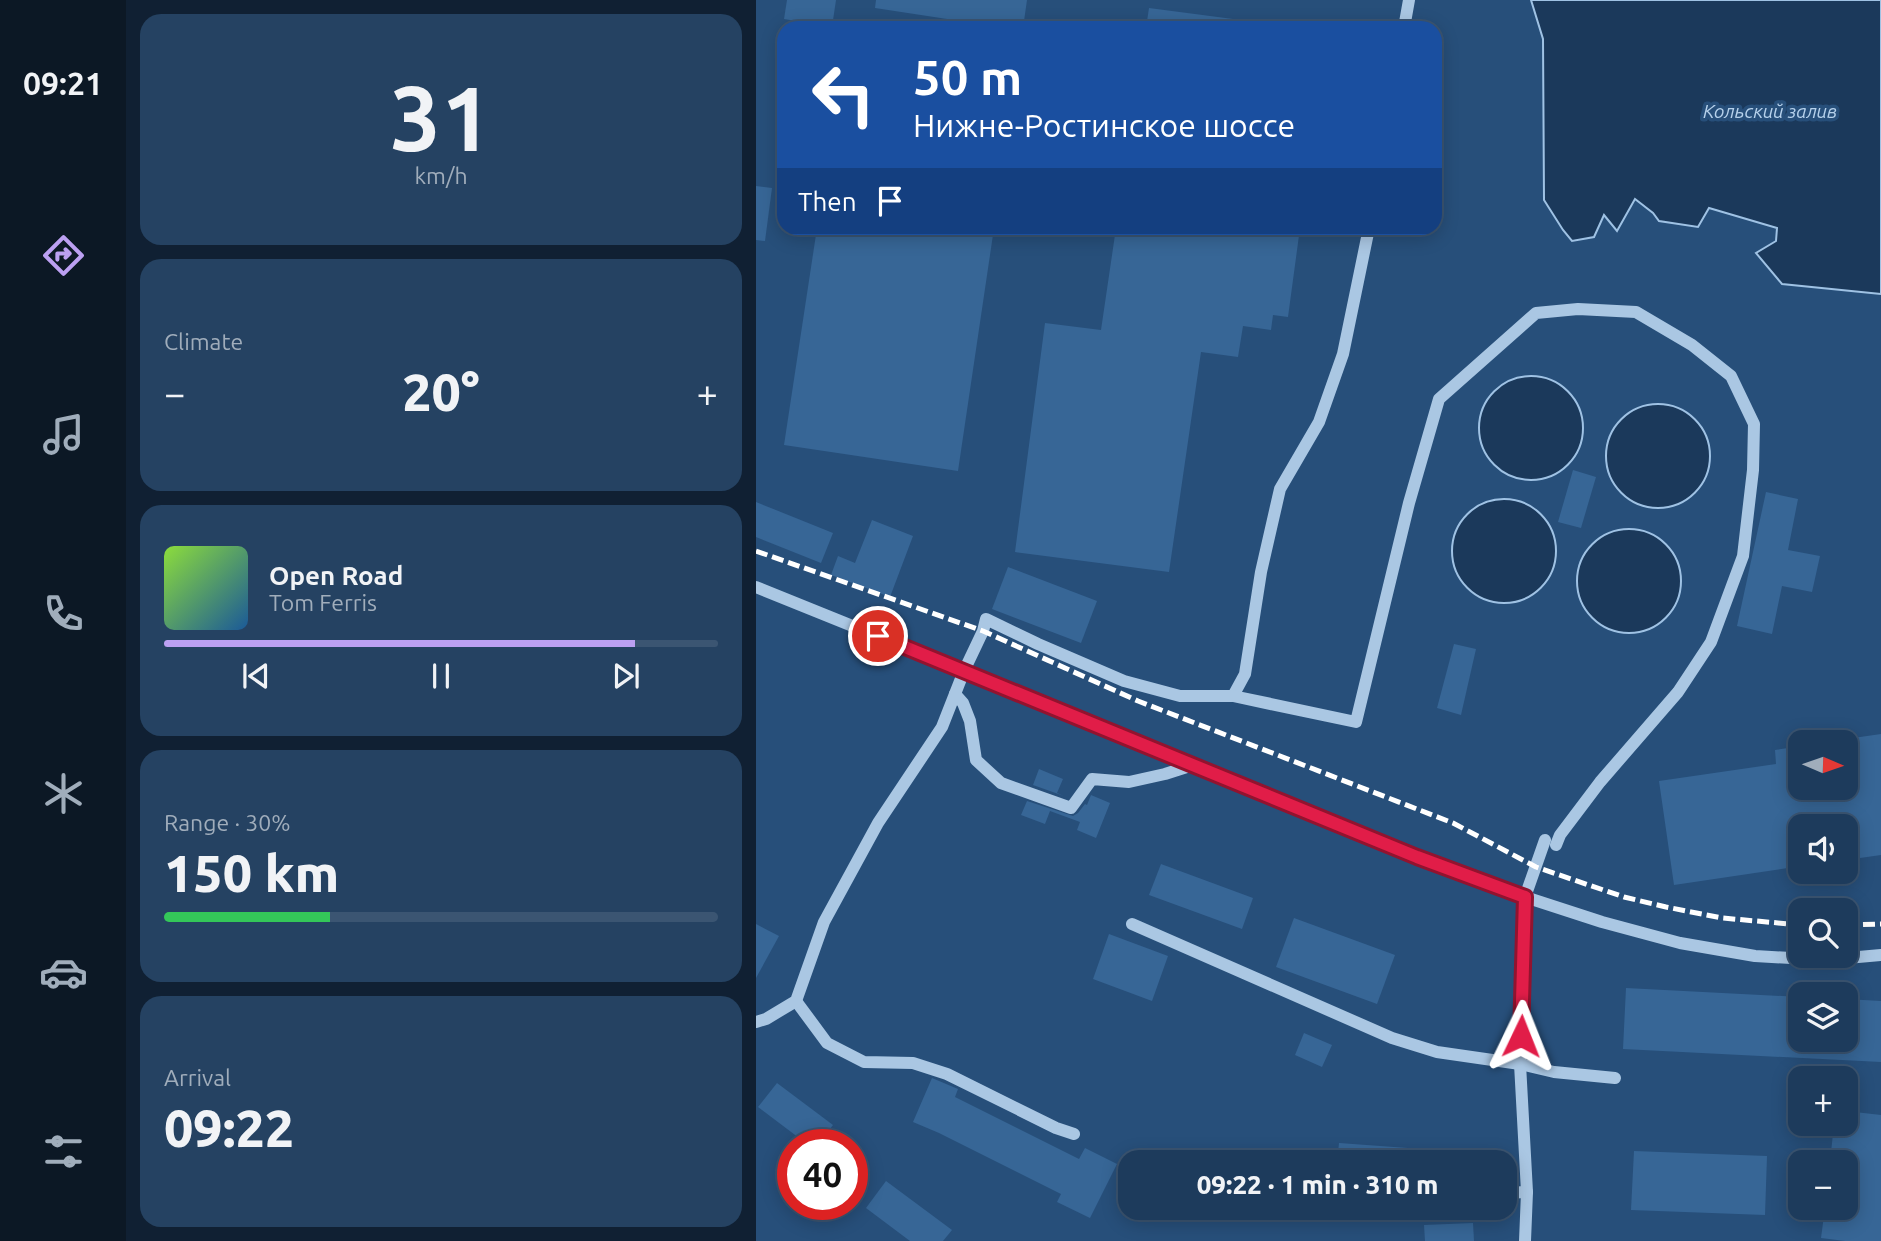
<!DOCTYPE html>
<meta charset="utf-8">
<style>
:root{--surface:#1d3b5c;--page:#254262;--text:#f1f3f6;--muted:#a0adbb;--line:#3b5572;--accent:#bca0f2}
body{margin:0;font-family:Ubuntu,sans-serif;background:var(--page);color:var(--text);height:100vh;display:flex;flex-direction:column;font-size:26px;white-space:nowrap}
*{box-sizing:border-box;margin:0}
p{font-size:23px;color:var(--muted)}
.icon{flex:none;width:38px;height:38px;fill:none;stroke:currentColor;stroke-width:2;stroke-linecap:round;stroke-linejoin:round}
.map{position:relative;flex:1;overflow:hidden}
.drawer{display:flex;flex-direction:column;gap:14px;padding:14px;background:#102033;width:630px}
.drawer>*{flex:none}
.guide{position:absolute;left:21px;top:21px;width:665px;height:214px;border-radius:21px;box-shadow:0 4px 18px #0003,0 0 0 2px var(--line);background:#1a4fa0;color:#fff;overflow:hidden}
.needle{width:46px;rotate:92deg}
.controls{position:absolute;left:1032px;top:730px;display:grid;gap:14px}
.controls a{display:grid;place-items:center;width:70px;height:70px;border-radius:14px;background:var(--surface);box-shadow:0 4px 18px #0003,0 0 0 2px var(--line);font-size:35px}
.speed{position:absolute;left:21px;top:1129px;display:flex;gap:14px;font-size:35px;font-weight:700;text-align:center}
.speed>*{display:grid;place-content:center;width:91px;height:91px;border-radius:50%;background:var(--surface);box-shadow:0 4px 18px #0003,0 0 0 2px var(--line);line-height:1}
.speed .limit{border:10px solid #d22;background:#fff;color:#111}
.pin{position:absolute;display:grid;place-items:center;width:60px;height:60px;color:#fff;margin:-30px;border:4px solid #fff;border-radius:50%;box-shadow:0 2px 7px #0007}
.me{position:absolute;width:77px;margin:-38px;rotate:2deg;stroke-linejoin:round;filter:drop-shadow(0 0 5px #0008)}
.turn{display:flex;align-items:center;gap:24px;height:147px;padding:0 21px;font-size:32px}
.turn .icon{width:91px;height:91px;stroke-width:2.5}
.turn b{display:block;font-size:49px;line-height:60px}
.then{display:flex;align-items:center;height:66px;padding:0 21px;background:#0003;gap:14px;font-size:26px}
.big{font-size:52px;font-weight:800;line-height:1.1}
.drawer .tile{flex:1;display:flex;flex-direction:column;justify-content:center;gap:10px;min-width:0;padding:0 24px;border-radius:21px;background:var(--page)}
.drawer .dial{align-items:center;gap:0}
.dial b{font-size:91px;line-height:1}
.song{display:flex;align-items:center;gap:21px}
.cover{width:84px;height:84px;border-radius:10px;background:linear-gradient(135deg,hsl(90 70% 55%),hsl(210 70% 35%))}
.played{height:7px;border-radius:4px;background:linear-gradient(90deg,var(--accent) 85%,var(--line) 85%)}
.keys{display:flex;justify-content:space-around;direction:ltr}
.heat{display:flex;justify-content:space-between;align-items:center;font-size:38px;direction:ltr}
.charge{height:10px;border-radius:5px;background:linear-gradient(90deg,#34c759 30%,var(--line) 0)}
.trip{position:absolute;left:362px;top:1150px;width:399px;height:70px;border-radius:21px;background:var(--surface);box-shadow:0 4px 18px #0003,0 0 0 2px var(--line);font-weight:800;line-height:70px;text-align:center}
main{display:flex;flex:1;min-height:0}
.tabs{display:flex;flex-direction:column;width:126px;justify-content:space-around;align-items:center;background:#0c1825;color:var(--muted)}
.tabs .icon{width:49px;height:49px}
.tabs .on{color:var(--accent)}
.tabs b{font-size:32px;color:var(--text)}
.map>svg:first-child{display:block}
</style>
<main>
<nav class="tabs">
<b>09:21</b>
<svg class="icon on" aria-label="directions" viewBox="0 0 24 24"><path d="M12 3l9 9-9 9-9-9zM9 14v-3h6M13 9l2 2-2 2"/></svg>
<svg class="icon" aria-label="music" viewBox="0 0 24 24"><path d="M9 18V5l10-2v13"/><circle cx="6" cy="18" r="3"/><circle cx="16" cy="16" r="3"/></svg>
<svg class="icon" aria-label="phone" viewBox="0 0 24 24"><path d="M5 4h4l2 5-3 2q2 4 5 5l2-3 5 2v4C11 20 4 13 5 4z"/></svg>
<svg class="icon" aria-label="climate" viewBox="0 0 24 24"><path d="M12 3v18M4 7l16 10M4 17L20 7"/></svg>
<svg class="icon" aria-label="car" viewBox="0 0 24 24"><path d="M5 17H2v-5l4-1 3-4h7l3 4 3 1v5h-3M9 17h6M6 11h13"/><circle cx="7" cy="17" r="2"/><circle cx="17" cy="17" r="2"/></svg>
<svg class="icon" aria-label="filters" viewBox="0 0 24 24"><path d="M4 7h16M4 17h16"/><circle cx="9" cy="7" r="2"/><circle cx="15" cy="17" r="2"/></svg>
</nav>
<section class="drawer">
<div class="tile dial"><b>31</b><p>km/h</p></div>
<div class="tile"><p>Climate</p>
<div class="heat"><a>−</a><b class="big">20°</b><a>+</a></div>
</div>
<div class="tile">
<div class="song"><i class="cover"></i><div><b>Open Road</b><p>Tom Ferris</p></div></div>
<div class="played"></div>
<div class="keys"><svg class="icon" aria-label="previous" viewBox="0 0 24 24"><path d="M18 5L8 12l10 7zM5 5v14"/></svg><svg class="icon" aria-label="pause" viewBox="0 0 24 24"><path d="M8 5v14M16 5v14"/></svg><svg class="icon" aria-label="next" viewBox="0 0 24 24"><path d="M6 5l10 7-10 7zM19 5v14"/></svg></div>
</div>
<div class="tile"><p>Range · 30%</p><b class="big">150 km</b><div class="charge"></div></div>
<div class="tile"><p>Arrival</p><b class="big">09:22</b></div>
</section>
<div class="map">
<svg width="1125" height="1241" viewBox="0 0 1125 1241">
<rect width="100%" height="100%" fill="#274f7a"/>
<!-- water -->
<g fill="#1b395b" stroke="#9fc2e4" stroke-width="2">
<path d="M 775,0 L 1125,0 L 1125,294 L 1026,284 L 1000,253 L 1020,241 L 1021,228 L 953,208 L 942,227 L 903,221 L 897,213 L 879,199 L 861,231 L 848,215 L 838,237 L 816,241 L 807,230 L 788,200 L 787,39 Z"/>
<circle cx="775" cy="428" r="52"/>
<circle cx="902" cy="456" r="52"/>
<circle cx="748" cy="551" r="52"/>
<circle cx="873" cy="581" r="52"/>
</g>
<!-- building -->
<g fill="#376696">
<path d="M 31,0 L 80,0 L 76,27 L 28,19 Z"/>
<path d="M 120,0 L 271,0 L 267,28 L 250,28 L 119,8 Z"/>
<path d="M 393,8 L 477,19 L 476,28 L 390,28 Z"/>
<path d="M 0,186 L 16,188 L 9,241 L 0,240 Z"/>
<path d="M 61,228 L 238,228 L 202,471 L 28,445 Z"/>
<path d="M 360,228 L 544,228 L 532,317 L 517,315 L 515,330 L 487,326 L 482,357 L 445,352 L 413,572 L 259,552 L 289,323 L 345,330 Z"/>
<path d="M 817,470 L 840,477 L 825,528 L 802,522 Z"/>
<path d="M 1010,492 L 1042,499 L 1032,550 L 1064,556 L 1056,592 L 1026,586 L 1016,634 L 981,626 Z"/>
<path d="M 0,502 L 77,533 L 65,563 L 0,537 Z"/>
<path d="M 116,520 L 157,536 L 134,597 L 75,575 L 82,556 L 99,563 Z"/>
<path d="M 252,567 L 341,601 L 325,643 L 236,609 Z"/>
<path d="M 698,644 L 720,649 L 705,715 L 681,708 Z"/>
<path d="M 1125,734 L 1125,855 L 1090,860 L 1090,826 L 1045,826 L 1045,866 L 918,885 L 903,781 L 1020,764 L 1019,750 L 1045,746 L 1045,788 L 1090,788 L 1090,739 Z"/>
<path d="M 283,769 L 307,779 L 301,793 L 308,796 L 277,785 Z"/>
<path d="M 335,795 L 354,803 L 340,838 L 321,830 L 324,822 L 294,811 L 289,824 L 265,815 L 271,801 L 317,816 L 322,813 L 329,804 L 331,805 Z"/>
<path d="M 405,864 L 497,898 L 486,929 L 393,895 Z"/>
<path d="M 538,918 L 639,955 L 621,1004 L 520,967 Z"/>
<path d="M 0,924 L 23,936 L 0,978 Z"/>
<path d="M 353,934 L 412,956 L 396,1001 L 337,979 Z"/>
<path d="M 870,988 L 1045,997 L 1045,1040 L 1090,1040 L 1090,999 L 1125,1001 L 1125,1062 L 867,1049 Z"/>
<path d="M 548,1033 L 576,1045 L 566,1067 L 539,1055 Z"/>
<path d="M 176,1078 L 202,1089 L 199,1097 L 323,1159 L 329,1148 L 361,1164 L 334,1218 L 301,1202 L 305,1194 L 183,1133 L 157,1122 Z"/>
<path d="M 21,1083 L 77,1125 L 63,1144 L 51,1144 L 2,1107 Z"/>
<path d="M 1090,1111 L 1125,1115 L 1125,1241 L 1089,1241 L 1065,1238 L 1069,1208 L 1090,1208 L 1090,1162 L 1074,1162 L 1078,1124 L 1090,1124 Z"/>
<path d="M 583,1143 L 693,1151 L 693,1162 L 581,1162 Z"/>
<path d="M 878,1151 L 1011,1156 L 1009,1215 L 875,1210 Z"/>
<path d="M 130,1181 L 196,1230 L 187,1241 L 154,1241 L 110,1208 Z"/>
<path d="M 717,1223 L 718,1241 L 669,1241 L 668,1225 Z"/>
</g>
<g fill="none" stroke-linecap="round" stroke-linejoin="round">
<!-- minor -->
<g stroke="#aac7e3" stroke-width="12">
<path d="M 648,28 L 653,0"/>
<path d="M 0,587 L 208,671 L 661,857 L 769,897 L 846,922 L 924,943 L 999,956 L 1069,960 L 1125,955"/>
<path d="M 199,694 L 207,703 L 214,721 L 220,760 L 245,783 L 315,808 L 336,779 L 373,782 L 409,774 L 437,765"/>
<path d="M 477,696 L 489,674 L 505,572 L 524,489 L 563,422 L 587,354 L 613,228"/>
<path d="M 376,924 L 636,1038 L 681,1052 L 764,1064 L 798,1072 L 859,1078"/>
<path d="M 40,1001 L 71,1043 L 108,1062 L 157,1063 L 191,1074 L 300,1128 L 318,1134"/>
<path d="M 0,1022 L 10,1019 L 40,1001 L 68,922 L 122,823 L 186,727 L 208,671 L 227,631 L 230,619 L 282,644 L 368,681 L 424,696 L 477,696 L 600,722 L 653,503 L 683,399 L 780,313 L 822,309 L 880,312 L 936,345 L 975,376 L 998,424 L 997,470 L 987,556 L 955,642 L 922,692 L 844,782 L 804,835 L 800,845"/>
<path d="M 749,1193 L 771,1192"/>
<path d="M 769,1241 L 771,1192 L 764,1064 L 769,897 L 789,840"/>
</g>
<!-- rail -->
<g stroke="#fff" stroke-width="5" stroke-dasharray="12 5" stroke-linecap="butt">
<path d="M 0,551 L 227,631 L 382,701 L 697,823 L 780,867 L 868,897 L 910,907 L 966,918 L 1045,925"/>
<path d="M 1090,925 L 1125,924"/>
</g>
</g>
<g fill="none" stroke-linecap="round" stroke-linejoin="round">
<defs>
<path id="route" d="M 122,636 L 661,857 L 769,897 L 765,1036"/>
</defs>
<!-- route casing -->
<use href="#route" stroke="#92132f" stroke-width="18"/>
<!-- route -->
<use href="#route" stroke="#e11d48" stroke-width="12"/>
</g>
<g text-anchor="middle" stroke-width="7" stroke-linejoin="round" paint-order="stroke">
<!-- water labels -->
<g font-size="19" font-style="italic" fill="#b6d1eb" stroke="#274f7a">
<text x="1014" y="118">Кольский залив</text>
</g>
</g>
</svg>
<div class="controls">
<a><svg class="needle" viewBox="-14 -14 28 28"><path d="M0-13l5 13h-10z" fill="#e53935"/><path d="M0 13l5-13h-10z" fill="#a0adbb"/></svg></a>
<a><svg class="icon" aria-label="sound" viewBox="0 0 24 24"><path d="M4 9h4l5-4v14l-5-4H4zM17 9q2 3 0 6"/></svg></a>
<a><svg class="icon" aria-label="search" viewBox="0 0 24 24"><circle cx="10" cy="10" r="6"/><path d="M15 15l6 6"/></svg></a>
<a><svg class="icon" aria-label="layers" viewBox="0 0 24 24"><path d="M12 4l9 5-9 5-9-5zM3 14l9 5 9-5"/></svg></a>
<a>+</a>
<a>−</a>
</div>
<div class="speed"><div class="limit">40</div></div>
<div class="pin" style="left:122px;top:636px;background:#d93025"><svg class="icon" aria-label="arrive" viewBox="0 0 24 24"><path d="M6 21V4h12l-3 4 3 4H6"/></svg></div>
<svg class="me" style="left:765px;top:1036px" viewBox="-20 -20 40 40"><path d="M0-17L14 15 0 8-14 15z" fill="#e11d48" stroke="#fff" stroke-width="4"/></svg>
<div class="trip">09:22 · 1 min · 310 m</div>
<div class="guide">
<div class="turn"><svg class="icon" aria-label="left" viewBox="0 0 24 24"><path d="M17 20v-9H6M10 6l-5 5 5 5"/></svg><div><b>50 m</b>Нижне-Ростинское шоссе</div></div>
<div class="then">Then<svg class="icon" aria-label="arrive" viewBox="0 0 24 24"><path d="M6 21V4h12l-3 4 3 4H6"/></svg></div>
</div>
</div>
</main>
